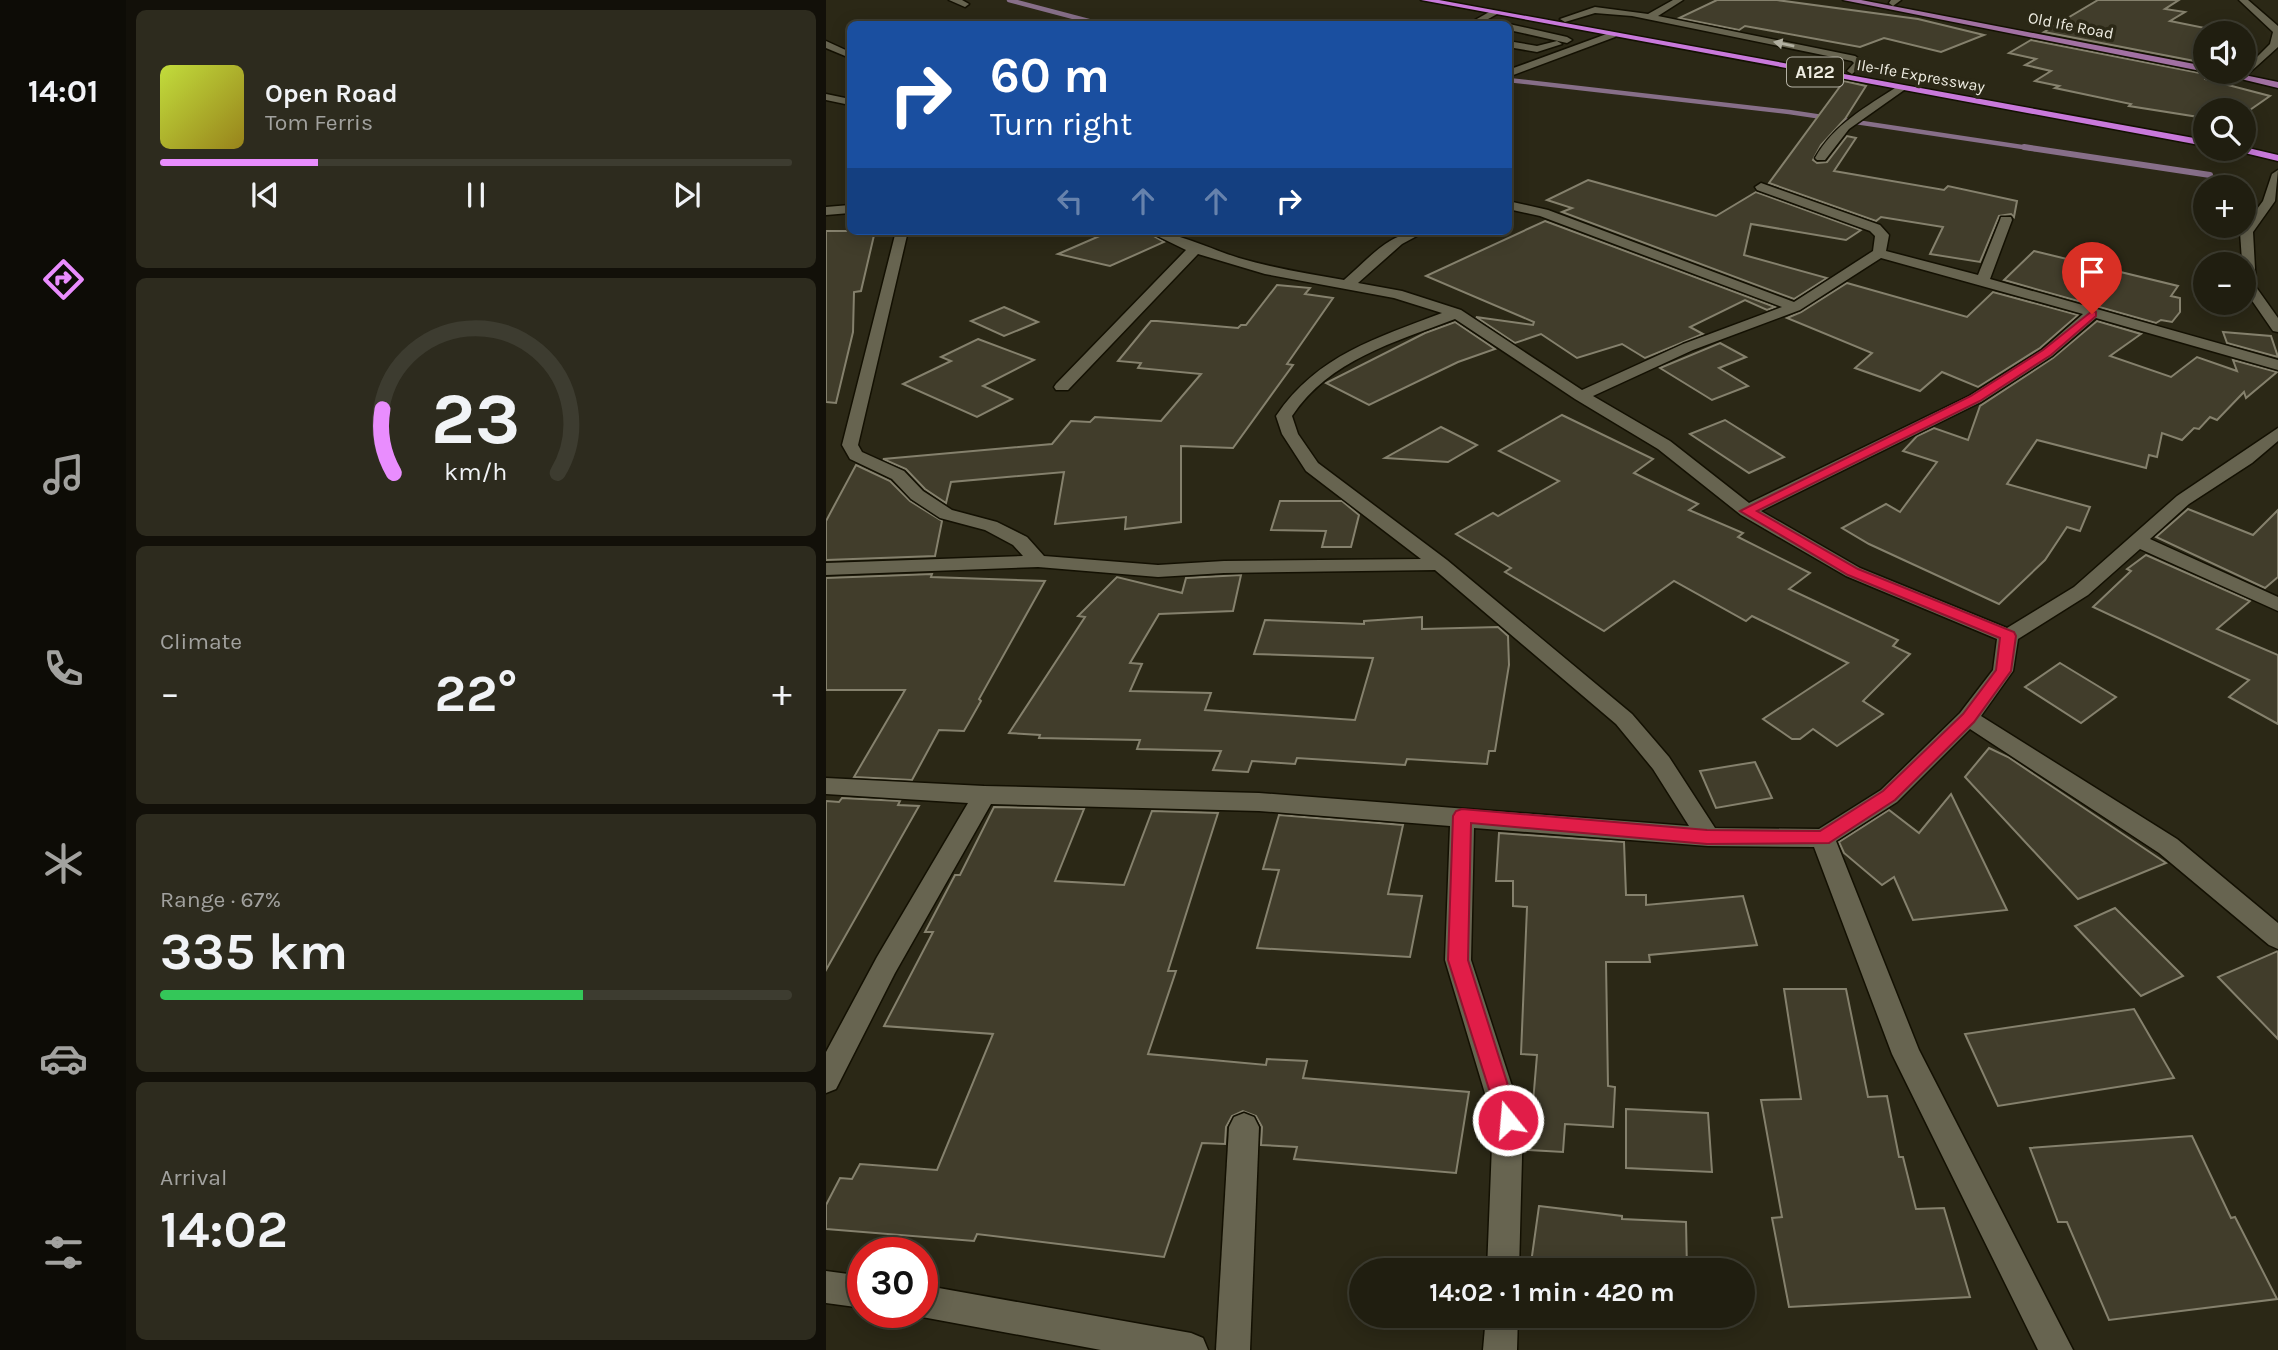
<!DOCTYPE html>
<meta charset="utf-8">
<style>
:root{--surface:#201e10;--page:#2d2b1e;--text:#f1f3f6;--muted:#a2a29f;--line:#3d3c30;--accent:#e98dfe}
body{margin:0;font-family:Karla,sans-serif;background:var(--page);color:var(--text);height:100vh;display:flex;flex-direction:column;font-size:26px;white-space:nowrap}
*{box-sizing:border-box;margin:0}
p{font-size:23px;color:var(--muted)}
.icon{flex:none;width:38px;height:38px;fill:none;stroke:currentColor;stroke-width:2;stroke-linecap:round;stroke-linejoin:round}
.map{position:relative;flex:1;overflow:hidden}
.drawer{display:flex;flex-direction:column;gap:10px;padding:10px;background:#121009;width:700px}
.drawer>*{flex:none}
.guide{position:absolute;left:21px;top:21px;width:665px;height:214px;border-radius:10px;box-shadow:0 4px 18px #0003,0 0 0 2px var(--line);background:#1a4fa0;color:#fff;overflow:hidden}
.tools{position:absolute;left:1367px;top:21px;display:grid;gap:14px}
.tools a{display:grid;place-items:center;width:63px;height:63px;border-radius:50%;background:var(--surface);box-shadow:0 4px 18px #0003,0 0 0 2px var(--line);font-size:35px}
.speed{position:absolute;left:21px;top:1237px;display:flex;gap:14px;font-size:35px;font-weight:700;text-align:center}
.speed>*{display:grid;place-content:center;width:91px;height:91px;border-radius:50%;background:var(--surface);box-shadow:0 4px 18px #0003,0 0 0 2px var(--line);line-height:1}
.speed .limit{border:10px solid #d22;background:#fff;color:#111}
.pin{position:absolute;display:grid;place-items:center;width:60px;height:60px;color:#fff;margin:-72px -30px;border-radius:50% 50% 50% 0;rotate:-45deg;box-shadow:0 0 7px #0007}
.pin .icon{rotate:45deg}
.me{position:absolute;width:77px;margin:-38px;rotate:343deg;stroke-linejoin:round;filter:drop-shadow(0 0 5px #0008)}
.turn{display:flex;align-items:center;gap:24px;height:147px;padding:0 28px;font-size:32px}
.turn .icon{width:91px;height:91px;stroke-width:2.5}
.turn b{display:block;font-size:49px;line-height:60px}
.lanes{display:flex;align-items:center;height:66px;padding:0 28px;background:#0003;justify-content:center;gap:35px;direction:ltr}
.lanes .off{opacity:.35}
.big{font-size:52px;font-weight:700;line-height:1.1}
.drawer .widget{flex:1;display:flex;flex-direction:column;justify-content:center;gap:10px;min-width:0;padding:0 24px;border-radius:10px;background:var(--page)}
.drawer .dial{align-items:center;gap:0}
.dial svg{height:182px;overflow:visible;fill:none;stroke:var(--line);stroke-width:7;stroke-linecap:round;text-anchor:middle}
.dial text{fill:var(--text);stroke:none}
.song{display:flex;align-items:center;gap:21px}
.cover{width:84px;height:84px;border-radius:10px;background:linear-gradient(135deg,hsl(70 70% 55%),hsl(50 70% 35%))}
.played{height:7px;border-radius:4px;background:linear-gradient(90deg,var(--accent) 25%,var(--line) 25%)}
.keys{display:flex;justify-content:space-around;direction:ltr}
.heat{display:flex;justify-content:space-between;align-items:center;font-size:38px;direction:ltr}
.charge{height:10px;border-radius:5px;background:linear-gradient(90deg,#34c759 67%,var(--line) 0)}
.trip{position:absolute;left:523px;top:1258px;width:406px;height:70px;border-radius:35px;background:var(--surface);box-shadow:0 4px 18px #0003,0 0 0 2px var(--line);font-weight:700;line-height:70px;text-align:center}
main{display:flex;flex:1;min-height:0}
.menu{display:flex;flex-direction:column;width:126px;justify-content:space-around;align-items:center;background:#0d0c06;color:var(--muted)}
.menu .icon{width:49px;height:49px}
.menu .current{color:var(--accent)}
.menu b{font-size:32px;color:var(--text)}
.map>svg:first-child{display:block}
</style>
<main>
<nav class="menu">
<b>14:01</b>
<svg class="icon current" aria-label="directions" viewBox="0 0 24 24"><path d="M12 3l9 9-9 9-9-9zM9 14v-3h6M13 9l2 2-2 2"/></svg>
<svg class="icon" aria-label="music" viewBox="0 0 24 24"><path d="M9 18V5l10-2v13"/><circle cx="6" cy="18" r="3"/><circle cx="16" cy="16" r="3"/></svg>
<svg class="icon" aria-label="phone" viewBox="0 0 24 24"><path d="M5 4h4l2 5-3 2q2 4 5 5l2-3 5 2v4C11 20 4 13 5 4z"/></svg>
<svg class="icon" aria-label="climate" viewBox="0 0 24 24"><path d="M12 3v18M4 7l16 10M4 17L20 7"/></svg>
<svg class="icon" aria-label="car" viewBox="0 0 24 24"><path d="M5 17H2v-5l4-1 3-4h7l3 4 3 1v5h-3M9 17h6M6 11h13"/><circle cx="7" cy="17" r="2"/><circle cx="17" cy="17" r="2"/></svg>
<svg class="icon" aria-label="filters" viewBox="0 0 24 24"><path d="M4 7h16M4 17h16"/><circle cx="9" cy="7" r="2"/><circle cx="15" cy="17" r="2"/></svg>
</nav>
<section class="drawer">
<div class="widget">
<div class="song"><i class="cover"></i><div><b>Open Road</b><p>Tom Ferris</p></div></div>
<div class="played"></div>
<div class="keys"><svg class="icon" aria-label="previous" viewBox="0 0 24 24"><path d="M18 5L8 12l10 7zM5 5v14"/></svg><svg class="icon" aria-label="pause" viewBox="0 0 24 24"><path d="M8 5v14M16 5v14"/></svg><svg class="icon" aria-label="next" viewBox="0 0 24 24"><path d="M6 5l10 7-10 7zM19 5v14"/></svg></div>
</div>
<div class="widget dial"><svg viewBox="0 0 100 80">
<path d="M14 69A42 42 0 1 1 86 69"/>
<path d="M14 69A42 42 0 0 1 9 41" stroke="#e98dfe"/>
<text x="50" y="56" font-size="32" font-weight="700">23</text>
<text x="50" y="72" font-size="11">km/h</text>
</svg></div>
<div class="widget"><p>Climate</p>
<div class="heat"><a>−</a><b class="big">22°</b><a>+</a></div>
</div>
<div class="widget"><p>Range · 67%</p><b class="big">335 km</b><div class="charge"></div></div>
<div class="widget"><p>Arrival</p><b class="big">14:02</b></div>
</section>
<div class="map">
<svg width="1452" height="1350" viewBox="0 0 1452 1350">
<rect width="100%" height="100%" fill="#2b2816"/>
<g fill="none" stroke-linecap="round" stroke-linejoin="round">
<!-- stream-far1 -->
<g stroke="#876f89" stroke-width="4.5">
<path d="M 183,0 L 274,24"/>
<path d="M 682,80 L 963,112 L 1209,149"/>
</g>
<!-- stream -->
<path stroke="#876f89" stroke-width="6" d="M 1198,147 L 1384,175"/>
</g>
<!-- building -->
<g fill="#413d2b" stroke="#85816d" stroke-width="2">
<path d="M 891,0 L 951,0 L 1092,19 L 1158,35 L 1115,52 L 1058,38 L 1034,47 L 919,26 L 913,30 L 853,18 Z"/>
<path d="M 1272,0 L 1353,0 L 1339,9 L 1359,12 L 1344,21 L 1379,28 L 1379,63 L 1218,32 Z"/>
<path d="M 1205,40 L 1379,74 L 1379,79 L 1444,96 L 1418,114 L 1418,110 L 1379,110 L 1379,118 L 1303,106 L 1305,104 L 1229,88 L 1233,86 L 1209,81 L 1225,71 L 1199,65 L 1210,59 L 1183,53 Z"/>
<path d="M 1018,81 L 1040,86 L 1019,119 L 995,145 L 987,160 L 991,163 L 1001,162 L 1021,136 L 1030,138 L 1008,171 L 1118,190 L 1122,186 L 1191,201 L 1188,217 L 1185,214 L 1173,216 L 1154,262 L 1104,254 L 1117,227 L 1055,217 L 1050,221 L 943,183 Z"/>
<path d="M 762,180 L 890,216 L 930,192 L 1035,230 L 1020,240 L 925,224 L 918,255 L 1001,278 L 968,299 L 736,212 L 746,208 L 721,200 Z"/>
<path d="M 719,221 L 949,307 L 941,310 L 919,300 L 864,327 L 877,334 L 819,358 L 796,344 L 751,358 L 715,334 L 689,343 L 650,317 L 707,325 L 708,322 L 600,276 Z"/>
<path d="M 0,231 L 49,231 L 35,291 L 28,292 L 27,332 L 10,403 L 0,402 Z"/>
<path d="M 285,231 L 319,231 L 338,242 L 284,266 L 232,254 Z"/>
<path d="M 1208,251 L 1352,286 L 1345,296 L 1354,298 L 1354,312 L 1346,322 L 1335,320 L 1330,323 L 1178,280 Z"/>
<path d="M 1021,283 L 1141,317 L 1167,292 L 1252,315 L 1214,348 L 1152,387 L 1116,372 L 1094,391 L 1029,368 L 1046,353 L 961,318 L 975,312 Z"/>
<path d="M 451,285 L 484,288 L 479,294 L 507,298 L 461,364 L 467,365 L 407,448 L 355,446 L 355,522 L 299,529 L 300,517 L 229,524 L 238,472 L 125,482 L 120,503 L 99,489 L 80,469 L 57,459 L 226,444 L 245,421 L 264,422 L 269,417 L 335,421 L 375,374 L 312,368 L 315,363 L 292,361 L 320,327 L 325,321 L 331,321 L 412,328 L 415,325 L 420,325 Z"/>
<path d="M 178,307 L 212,322 L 178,336 L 145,321 Z"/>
<path d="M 1271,321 L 1315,334 L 1284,356 L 1345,377 L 1371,357 L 1411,371 L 1407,360 L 1451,372 L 1420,398 L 1418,392 L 1391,420 L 1384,417 L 1373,429 L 1368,428 L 1356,440 L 1336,433 L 1331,457 L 1323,455 L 1320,468 L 1211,440 L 1181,484 L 1264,507 L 1254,531 L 1241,527 L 1219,560 L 1173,604 L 1043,544 L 1016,528 L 1060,504 L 1074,512 L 1111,462 L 1077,451 L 1091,436 L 1108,428 L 1142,440 L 1154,406 L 1227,358 Z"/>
<path d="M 629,322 L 669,349 L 632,362 L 543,405 L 500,383 L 599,333 Z"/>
<path d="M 1397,332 L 1445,336 L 1452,357 L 1401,343 Z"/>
<path d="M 152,339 L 208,360 L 157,386 L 186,399 L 151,417 L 77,384 L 125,361 L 115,357 Z"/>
<path d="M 894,343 L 920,357 L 893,368 L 922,386 L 886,400 L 834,368 Z"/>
<path d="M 736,415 L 827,459 L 808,473 L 872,504 L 863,510 L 917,533 L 912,537 L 984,573 L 963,589 L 1072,640 L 1067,646 L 1084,654 L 1037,701 L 1057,714 L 1011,746 L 987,729 L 974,739 L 966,739 L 937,719 L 1022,663 L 926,616 L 920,621 L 848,581 L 778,631 L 679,572 L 685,568 L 630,534 L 667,513 L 672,516 L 733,481 L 673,451 Z"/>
<path d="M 899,420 L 958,457 L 923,473 L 864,434 Z"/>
<path d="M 615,427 L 651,445 L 622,462 L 559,458 Z"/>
<path d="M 30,465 L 64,481 L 84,501 L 116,521 L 109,556 L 0,560 L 0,521 Z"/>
<path d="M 454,501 L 516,501 L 533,515 L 525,547 L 496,547 L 500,531 L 445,530 Z"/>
<path d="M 1362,509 L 1427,535 L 1452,510 L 1452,577 L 1439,588 L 1330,537 Z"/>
<path d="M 1320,555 L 1424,601 L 1391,629 L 1452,655 L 1452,724 L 1403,697 L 1423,680 L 1267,607 L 1305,571 L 1301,569 Z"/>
<path d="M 106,574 L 105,577 L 219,581 L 153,699 L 155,701 L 138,731 L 113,730 L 86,780 L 28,777 L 79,690 L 0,690 L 0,578 Z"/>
<path d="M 415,575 L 407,611 L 333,614 L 304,663 L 316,664 L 304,691 L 385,693 L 379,710 L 529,720 L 547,658 L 428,654 L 439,620 L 538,624 L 538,621 L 596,617 L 596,629 L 672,627 L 682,636 L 683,665 L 669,751 L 663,751 L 661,764 L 581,759 L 579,765 L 471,758 L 469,764 L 426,761 L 422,772 L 387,770 L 395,751 L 311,749 L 314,740 L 213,738 L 214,735 L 183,733 L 259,617 L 252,616 L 291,577 L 356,593 L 360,578 Z"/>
<path d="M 1234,663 L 1290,697 L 1255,723 L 1199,687 Z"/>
<path d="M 1163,748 L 1182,757 L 1340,863 L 1252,899 L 1139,777 Z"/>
<path d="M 929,762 L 946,798 L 890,808 L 874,771 Z"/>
<path d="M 1125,794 L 1181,910 L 1087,920 L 1068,877 L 1056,885 L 1018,853 L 1013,842 L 1063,810 L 1093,833 Z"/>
<path d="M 16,798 L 74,801 L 72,805 L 93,806 L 0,970 L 0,801 L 13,802 Z"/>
<path d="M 168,807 L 258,809 L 229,881 L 298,885 L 326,811 L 392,813 L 342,971 L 350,971 L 322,1054 L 440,1065 L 441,1059 L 481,1061 L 477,1078 L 643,1092 L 630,1173 L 468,1159 L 471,1147 L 435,1145 L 436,1127 L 430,1116 L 417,1111 L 406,1116 L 400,1127 L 399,1144 L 376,1143 L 338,1257 L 151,1234 L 148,1241 L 0,1229 L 0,1205 L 14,1178 L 26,1179 L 34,1164 L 111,1170 L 167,1034 L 58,1026 L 107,932 L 99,932 L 129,875 L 134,875 Z"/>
<path d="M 453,815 L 577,825 L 562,894 L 596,896 L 584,957 L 431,948 L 453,870 L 437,869 Z"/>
<path d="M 673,833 L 798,842 L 800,895 L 820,895 L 820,905 L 917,896 L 931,945 L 823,955 L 824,962 L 780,962 L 782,1086 L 789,1087 L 787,1127 L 739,1124 L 737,1152 L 703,1150 L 711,1055 L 695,1054 L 701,907 L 687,906 L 687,881 L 670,881 Z"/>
<path d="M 1289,908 L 1357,976 L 1315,996 L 1249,926 Z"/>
<path d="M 1452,951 L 1452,1039 L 1392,977 Z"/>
<path d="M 958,989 L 1020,989 L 1042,1097 L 1061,1096 L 1073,1157 L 1077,1157 L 1090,1209 L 1118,1208 L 1144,1297 L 963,1307 L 946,1218 L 956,1217 L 935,1100 L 975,1099 Z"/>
<path d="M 1308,1009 L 1348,1078 L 1172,1106 L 1139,1034 Z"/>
<path d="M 800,1109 L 882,1113 L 886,1172 L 800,1168 Z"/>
<path d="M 1366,1136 L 1405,1218 L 1409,1217 L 1451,1299 L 1283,1320 L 1241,1222 L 1232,1222 L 1204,1148 Z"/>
<path d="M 713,1206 L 796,1216 L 796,1219 L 860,1222 L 861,1270 L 704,1270 Z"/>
</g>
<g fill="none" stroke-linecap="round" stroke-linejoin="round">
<defs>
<g id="minor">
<path d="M 123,0 L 136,0 L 143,4 L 139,7 Z"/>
<path d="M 847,0 L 857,0 L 832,16 L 1029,56 L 1039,63 L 1026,74 L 1021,71 L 1028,63 L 1026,61 L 806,16 L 769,13 L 739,22 L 734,19 L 769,7 L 822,14 Z"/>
<path d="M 1065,0 L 1075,0 L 1067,6 L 1063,3 Z"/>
<path d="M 1413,0 L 1422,0 L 1452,26 L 1452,47 L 1421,75 L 1416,72 L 1444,44 L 1447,32 Z"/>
<path d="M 665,11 L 673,13 L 653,24 L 642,24 Z"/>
<path d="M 682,24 L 683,24 L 741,37 L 746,40 L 741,43 L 683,30 Z"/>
<path d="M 786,32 L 791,35 L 789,37 L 682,77 L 682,70 Z"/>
<path d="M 0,41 L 24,52 L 24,58 L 0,48 Z"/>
<path d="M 682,41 L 711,46 L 731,41 L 736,44 L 711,52 L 682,47 Z"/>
<path d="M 1072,86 L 1081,88 L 1023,129 L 999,160 L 991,160 L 989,158 C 1008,124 1040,107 1072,86 Z"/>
<path d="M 0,94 L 24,99 L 24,105 L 0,100 Z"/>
<path d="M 1452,170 L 1449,201 L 1427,232 L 1430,287 L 1452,318 L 1452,332 L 1447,331 L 1418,289 L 1414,232 L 1437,201 L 1446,174 Z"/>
<path d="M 935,183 L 1054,225 L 1063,235 L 1060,251 L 1152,275 L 1174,220 L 1175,217 L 1185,217 L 1186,220 L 1164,279 L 1452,360 L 1452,370 L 1270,318 L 1226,356 L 1155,402 L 935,511 L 1034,568 L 1181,628 L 1248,587 L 1351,496 L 1452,428 L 1452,441 L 1426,463 L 1363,504 L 1324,539 L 1452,597 L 1452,611 L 1314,549 L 1262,595 L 1192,639 L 1187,671 L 1155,716 L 1351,839 L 1452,923 L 1452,949 L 1443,945 L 1333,853 L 1144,729 L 1071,802 L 1010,841 L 1093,1050 L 1247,1350 L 1212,1350 L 1066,1054 L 988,847 L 882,846 L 648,828 L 645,960 L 697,1120 L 693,1270 L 661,1270 L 667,1120 L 619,960 L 624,826 L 433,811 L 165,804 L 69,973 L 10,1089 L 0,1093 L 0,1052 L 51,957 L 142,803 L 0,794 L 0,778 L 158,786 L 433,793 L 863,826 L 827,769 L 790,724 L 609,570 L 398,573 L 332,577 L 212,567 L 0,575 L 0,563 L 197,556 L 187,545 L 159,530 L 114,518 L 85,499 L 66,479 L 24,459 L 16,445 L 70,231 L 82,231 L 32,445 L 36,452 L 78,471 L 97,491 L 126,510 L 171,522 L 201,537 L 218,556 L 332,565 L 398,561 L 595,559 L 480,471 L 456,434 L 450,416 C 491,355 551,338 616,313 L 568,298 L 439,274 L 372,254 L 242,390 L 230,390 L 228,387 L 230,384 L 360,250 L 321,231 C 349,231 384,249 413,258 C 447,268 483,274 518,280 C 545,257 563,231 600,231 L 576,244 L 532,283 L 576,291 L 635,310 L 756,390 L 857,344 L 956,307 L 714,216 L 682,209 L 682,201 L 722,210 L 968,302 L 1047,251 L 1049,236 L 1044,231 L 931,190 L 929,187 ZM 1055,258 L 1257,314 L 1216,350 L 1143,396 L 923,503 L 844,441 L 767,396 L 867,350 L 974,310 ZM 629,319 L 749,399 L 832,449 L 915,515 L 1020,576 L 1171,639 L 1167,670 L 1134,713 L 1055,790 L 993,829 L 889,828 L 843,757 L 806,714 L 621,560 L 492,463 L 472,434 L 466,416 C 503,360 569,342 629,319 Z"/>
<path d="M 24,205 L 24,213 L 0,215 L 0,207 Z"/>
<path d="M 418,1113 L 428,1117 L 433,1127 L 424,1350 L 390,1350 L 403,1127 L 408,1117 Z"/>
<path d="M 0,1271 L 37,1276 L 37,1308 L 0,1303 Z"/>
<path d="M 96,1285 L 365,1333 L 377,1338 L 382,1350 L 275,1350 L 96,1317 L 85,1312 L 96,1312 Z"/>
<path d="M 660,1316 L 692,1316 L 691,1350 L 657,1350 Z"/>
</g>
<g id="major">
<path d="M 1017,0 L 1035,0 L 1379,66 L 1380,72 Z"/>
<path d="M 1386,72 L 1404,72 L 1452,82 L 1452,88 Z"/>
</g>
<g id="highway">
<path d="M 595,0 L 613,0 L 1379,140 L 1379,146 Z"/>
<path d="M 1418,147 L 1452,155 L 1452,161 L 1402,149 Z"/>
</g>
</defs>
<!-- minor casing -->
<use href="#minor" stroke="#131002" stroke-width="3"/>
<!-- major casing -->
<use href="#major" stroke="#131002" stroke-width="3"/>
<!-- highway casing -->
<use href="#highway" stroke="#131002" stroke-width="3"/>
<!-- minor -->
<use href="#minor" fill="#676450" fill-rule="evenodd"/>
<!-- major -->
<use href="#major" fill="#a271a3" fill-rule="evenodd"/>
<!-- highway -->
<use href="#highway" fill="#c979db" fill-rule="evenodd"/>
</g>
<!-- one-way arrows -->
<defs><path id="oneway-solid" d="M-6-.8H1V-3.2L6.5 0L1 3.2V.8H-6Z" transform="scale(1.75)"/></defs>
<use fill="#b1afa0" href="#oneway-solid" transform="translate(958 44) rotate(-169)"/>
<!-- route -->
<path fill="#e11d48" stroke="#92132f" stroke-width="2" d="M 1266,311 L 1270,312 L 1270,316 L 1225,355 L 1154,401 L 931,511 L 1032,569 L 1188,632 L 1190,636 L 1185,671 L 1148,722 L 1069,800 L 1003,843 L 881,844 L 645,823 L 642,960 L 693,1120 L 690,1127 L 682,1130 L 675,1127 L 622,960 L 627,816 L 630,811 L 636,809 L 881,830 L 994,831 L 1057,791 L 1137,714 L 1170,670 L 1174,638 L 1022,575 L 914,511 L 1145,396 L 1217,350 Z"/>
<g text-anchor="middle" stroke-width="7" stroke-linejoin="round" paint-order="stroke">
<!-- far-street labels -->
<g font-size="16" fill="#eeece1" stroke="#2b2816">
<text transform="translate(1245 25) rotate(11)" y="6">Old Ife Road</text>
<text transform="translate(1095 75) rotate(10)" y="6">Ile-Ife Expressway</text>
</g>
<!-- shield labels -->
<rect fill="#2b2816" stroke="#b4b1a4" stroke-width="2" x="961" y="57.5" width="56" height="29" rx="5"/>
<g font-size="18" font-weight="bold" fill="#eeece1">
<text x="989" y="78">A122</text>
</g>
</g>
</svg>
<div class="tools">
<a><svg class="icon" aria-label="sound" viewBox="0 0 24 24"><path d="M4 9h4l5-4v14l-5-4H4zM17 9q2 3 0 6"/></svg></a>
<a><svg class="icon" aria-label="search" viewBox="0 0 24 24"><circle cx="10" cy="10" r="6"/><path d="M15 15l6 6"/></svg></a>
<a>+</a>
<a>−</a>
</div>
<div class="speed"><div class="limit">30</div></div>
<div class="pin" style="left:1266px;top:314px;background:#d93025"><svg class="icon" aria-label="arrive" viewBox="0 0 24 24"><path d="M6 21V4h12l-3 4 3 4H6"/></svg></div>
<svg class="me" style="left:682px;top:1120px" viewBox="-20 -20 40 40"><circle r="17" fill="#e11d48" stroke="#fff" stroke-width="3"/><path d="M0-11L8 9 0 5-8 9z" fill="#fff"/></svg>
<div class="trip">14:02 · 1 min · 420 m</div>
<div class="guide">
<div class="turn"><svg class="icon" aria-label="right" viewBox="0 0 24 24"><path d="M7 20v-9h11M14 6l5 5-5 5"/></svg><div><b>60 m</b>Turn right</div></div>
<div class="lanes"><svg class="icon off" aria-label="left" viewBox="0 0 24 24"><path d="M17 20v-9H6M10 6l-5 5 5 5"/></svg><svg class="icon off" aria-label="ahead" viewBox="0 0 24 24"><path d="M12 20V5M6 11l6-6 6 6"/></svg><svg class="icon off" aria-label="ahead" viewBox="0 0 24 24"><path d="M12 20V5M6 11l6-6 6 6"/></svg><svg class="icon" aria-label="right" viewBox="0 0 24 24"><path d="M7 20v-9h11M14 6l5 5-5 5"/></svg></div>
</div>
</div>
</main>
